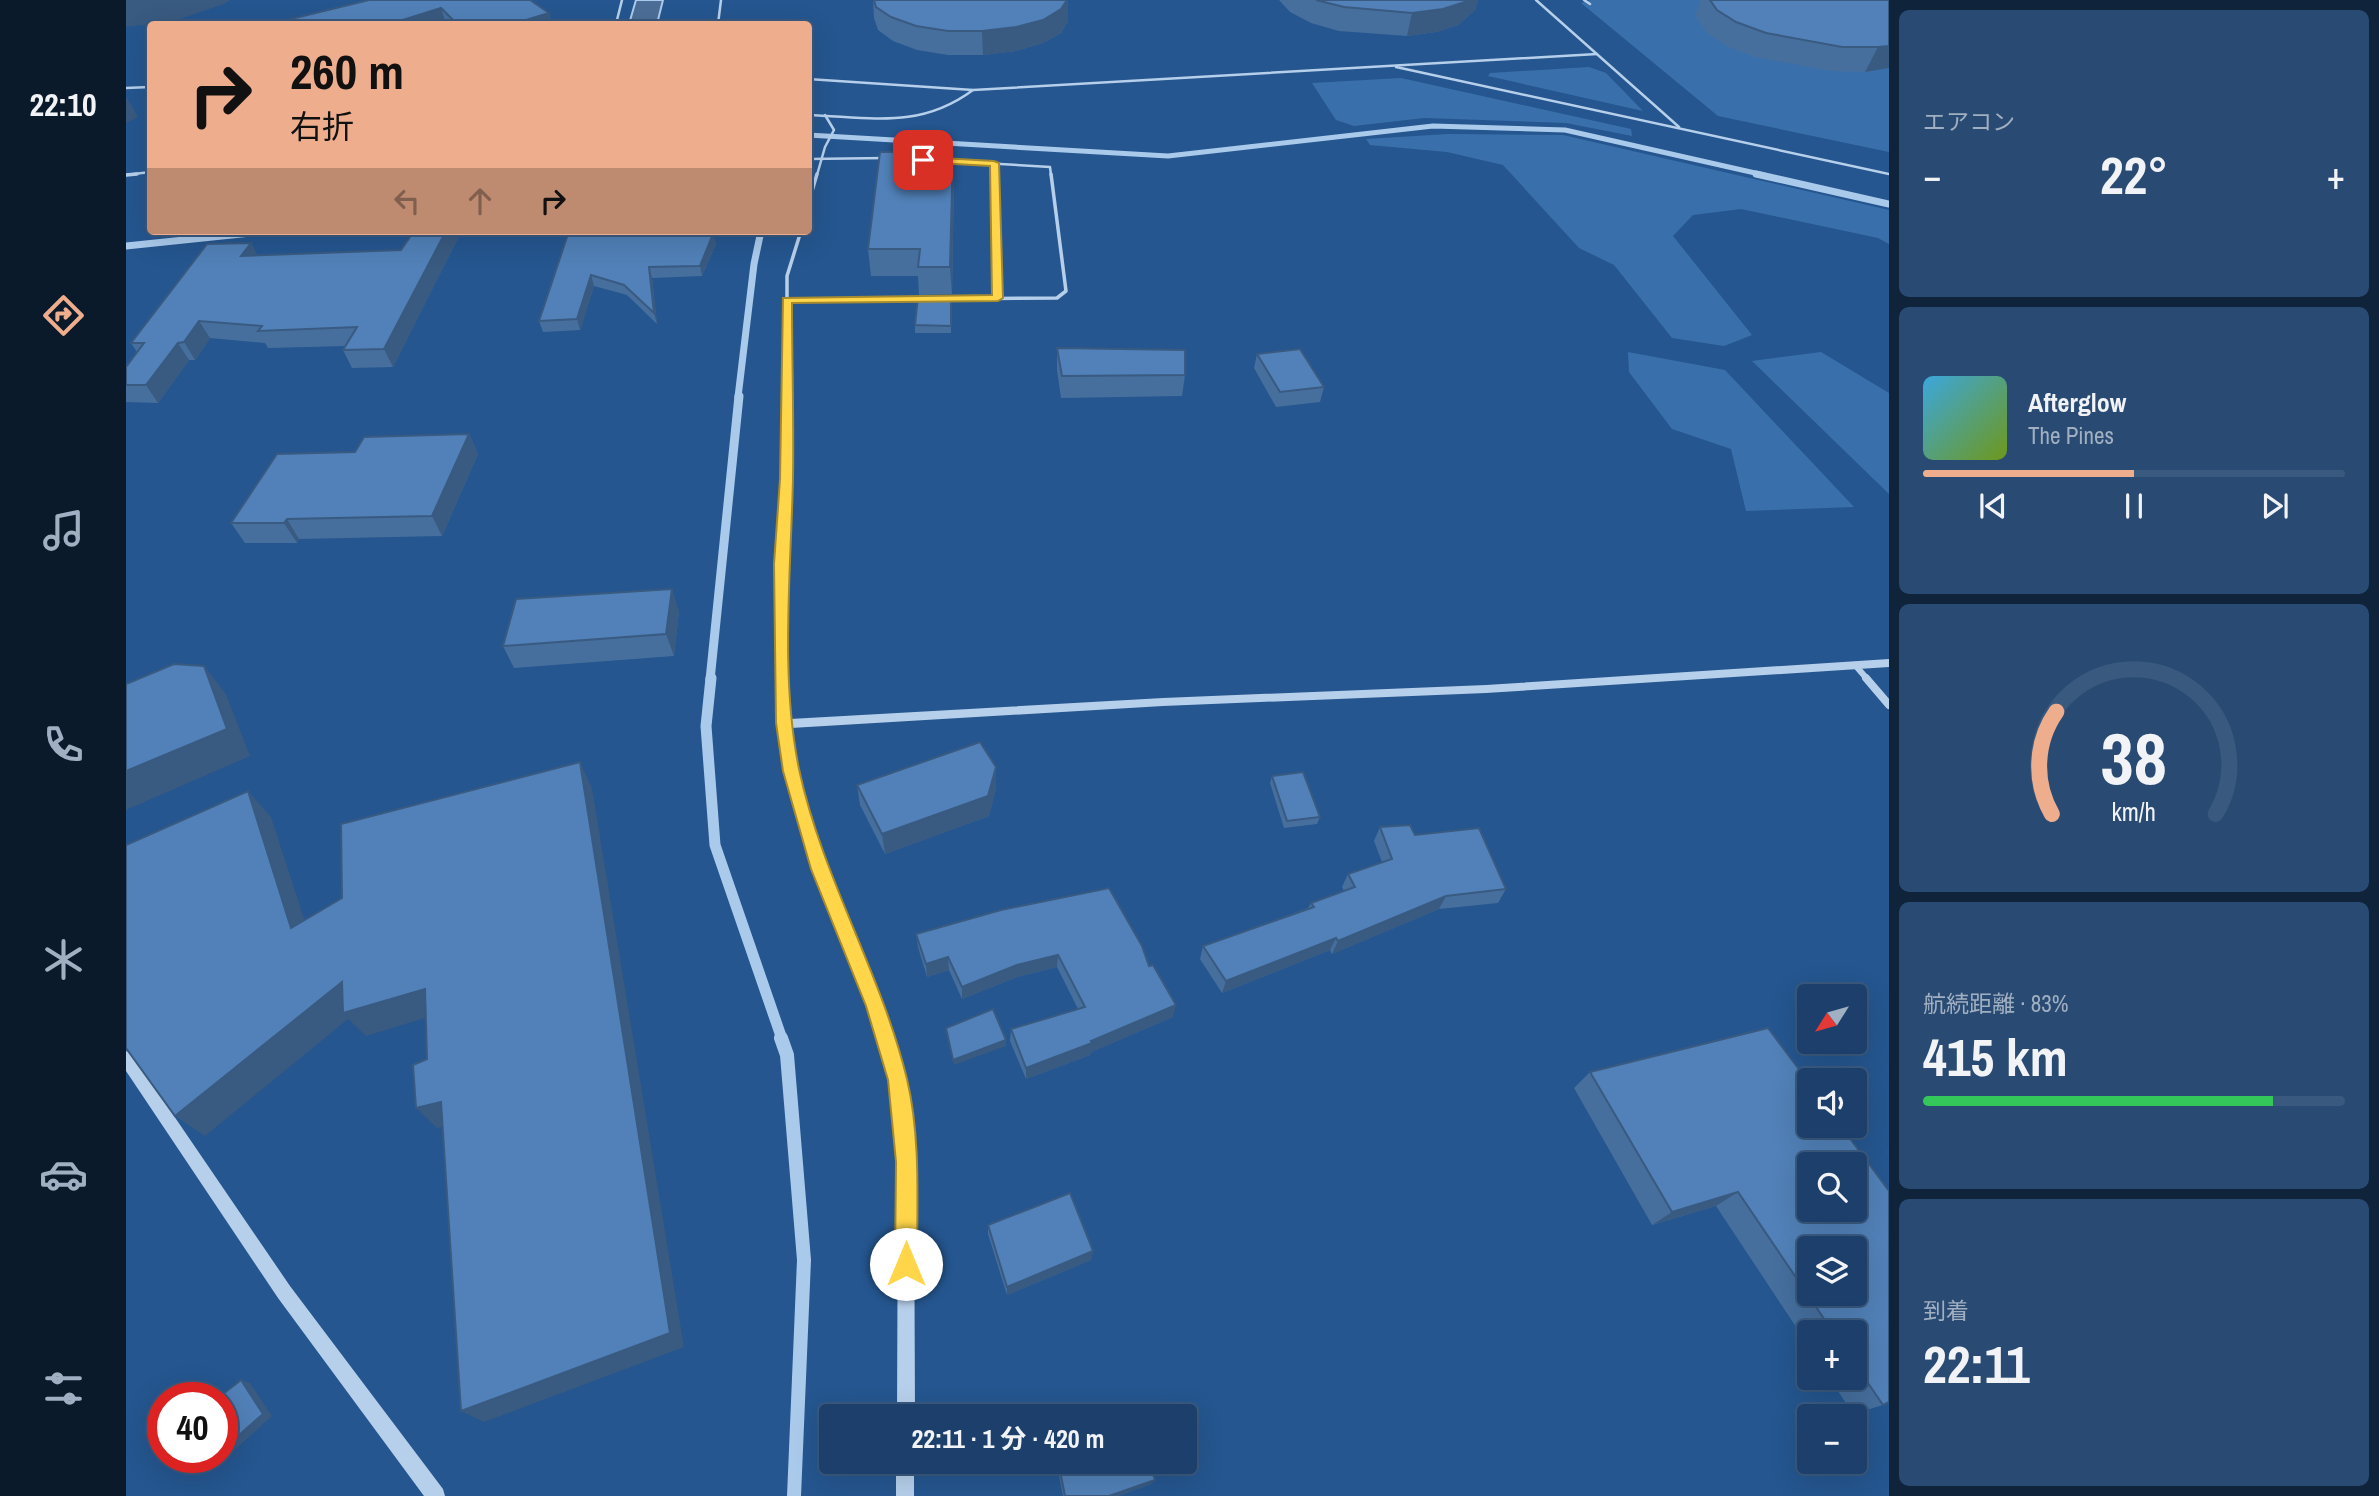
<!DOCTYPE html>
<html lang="ja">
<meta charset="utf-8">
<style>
:root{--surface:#1c406b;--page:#294b73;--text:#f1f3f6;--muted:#a0afc1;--line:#3a597e;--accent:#eead8d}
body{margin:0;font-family:"Archivo Narrow","Noto Sans JP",sans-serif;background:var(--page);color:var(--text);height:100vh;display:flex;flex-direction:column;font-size:26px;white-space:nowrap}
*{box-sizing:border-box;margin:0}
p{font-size:23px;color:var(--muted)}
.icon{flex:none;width:38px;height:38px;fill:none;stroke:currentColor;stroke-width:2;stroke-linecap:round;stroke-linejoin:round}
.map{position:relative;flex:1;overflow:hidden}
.drawer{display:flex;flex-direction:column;gap:10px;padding:10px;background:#0f233b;width:490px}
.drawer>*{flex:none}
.guide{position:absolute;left:21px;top:21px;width:665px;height:214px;border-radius:7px;box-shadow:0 7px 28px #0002,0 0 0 2px var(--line);background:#eead8d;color:#111;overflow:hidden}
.needle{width:46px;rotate:233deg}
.controls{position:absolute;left:1671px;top:984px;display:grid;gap:14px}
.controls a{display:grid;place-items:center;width:70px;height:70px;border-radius:7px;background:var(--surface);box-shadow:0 7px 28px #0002,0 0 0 2px var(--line);font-size:35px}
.speed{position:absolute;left:21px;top:1382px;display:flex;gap:14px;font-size:35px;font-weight:700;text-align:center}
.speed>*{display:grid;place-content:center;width:91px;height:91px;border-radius:50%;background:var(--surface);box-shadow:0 7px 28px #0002,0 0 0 2px var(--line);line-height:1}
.speed .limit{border:10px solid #d22;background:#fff;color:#111}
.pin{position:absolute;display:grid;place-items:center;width:60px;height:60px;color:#fff;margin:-30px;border-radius:14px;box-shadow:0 4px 10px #0006}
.me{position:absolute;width:77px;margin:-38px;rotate:0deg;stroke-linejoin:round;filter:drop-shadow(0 0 5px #0008)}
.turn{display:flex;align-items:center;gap:24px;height:147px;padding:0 28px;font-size:32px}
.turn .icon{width:91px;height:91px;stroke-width:2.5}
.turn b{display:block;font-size:49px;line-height:60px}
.lanes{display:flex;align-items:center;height:66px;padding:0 28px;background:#0003;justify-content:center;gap:35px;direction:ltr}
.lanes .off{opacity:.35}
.big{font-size:52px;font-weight:700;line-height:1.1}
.drawer .widget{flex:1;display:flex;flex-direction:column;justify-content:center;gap:10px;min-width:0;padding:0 24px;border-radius:10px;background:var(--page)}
.drawer .dial{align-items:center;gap:0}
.dial svg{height:182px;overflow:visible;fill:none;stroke:var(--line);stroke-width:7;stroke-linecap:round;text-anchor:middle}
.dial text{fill:var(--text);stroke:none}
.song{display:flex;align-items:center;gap:21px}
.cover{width:84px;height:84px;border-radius:10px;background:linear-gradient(135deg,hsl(200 70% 55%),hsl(80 70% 35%))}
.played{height:7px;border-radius:4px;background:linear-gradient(90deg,var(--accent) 50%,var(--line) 50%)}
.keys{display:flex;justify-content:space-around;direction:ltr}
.heat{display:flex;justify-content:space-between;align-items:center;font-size:38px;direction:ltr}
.charge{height:10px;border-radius:5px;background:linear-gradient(90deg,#34c759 83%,var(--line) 0)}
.trip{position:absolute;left:693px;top:1404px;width:378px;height:70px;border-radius:7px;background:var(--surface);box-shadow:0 7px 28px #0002,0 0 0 2px var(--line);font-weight:700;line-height:70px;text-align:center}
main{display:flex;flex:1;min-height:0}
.menu{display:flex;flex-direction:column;width:126px;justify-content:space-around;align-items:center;background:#0b1a2b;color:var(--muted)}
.menu .icon{width:49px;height:49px}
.menu .current{color:var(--accent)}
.menu b{font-size:32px;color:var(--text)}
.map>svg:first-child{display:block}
</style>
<main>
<nav class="menu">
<b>22:10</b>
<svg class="icon current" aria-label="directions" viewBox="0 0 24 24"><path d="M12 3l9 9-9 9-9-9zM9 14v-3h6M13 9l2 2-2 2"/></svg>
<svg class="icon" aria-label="music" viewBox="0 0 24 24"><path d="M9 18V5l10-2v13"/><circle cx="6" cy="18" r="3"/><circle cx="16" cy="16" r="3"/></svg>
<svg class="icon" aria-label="phone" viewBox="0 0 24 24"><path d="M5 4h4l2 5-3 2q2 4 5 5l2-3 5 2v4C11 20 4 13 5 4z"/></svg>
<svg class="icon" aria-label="climate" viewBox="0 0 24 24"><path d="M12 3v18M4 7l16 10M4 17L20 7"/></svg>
<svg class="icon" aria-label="car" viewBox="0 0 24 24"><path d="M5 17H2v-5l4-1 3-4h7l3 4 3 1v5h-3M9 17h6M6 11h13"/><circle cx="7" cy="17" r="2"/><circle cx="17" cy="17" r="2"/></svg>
<svg class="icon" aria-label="filters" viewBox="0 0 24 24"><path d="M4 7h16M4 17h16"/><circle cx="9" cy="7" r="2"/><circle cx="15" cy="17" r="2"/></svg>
</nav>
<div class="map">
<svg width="1763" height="1496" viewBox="0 0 1763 1496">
<rect width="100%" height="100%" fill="#25568f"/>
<!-- green -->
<g fill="#3970ac">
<path d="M 1464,0 L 1763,0 L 1763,152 L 1592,116 L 1455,3 Z"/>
<path d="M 1463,67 L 1480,73 L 1517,111 L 1362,76 L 1364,73 Z"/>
<path d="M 1275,78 L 1505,129 L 1506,136 L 1440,123 L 1298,118 L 1228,126 L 1210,120 L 1186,83 Z"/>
<path d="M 1322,134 L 1437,135 L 1763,210 L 1763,244 L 1752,238 L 1615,209 L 1567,215 L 1547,236 L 1626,335 L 1598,346 L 1546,338 L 1488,265 L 1453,248 L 1377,165 L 1321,152 L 1244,145 L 1240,139 Z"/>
<path d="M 1502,352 L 1599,370 L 1728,507 L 1620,511 L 1605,449 L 1546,429 L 1503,372 Z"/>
<path d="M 1695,352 L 1763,393 L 1763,494 L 1626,361 Z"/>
</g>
<!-- water -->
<path fill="#4c6e96" stroke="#aacaec" stroke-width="2" d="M 510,0 L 537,0 L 531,24 L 503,24 Z"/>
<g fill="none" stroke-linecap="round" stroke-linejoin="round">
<!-- stream-far4 -->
<path stroke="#aacaec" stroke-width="5" d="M 682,135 L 1042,156 L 1307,126 L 1439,130 L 1638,175"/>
<!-- stream-far3 -->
<g stroke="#aacaec" stroke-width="7">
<path d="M 1630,174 L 1763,204"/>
<path d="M 0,246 L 144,231"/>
<path d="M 612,397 L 628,264 L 635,231"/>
</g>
<!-- stream-far2 -->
<path stroke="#aacaec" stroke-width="9" d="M 584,680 L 613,396"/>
<!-- stream-far1 -->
<path stroke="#aacaec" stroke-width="11" d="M 585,678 L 580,726 L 589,845 L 656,1039"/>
<!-- stream -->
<path stroke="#aacaec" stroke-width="14" d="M 655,1038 L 661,1055 L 678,1260 L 668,1496"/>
<!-- service-far1 -->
<g stroke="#b6cfeb" stroke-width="2.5">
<path d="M 1410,0 L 1553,127"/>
<path d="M 1458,0 L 1464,4"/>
<path d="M 490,24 L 496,0"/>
<path d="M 592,24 L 595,0"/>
<path d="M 1270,67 L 1763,174"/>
<path d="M 682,79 L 847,90 L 1471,54"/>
<path d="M 0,88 L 24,87"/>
<path d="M 682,115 C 744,117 793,130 847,90"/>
<path d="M 682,159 L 760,158"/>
<path d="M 822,161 L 924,167 L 925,175"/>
<path d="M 868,163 L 868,175"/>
<path d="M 0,175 L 24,172"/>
<path d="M 691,175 L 699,147 L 708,130 L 699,115"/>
</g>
<!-- service -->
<g stroke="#b6cfeb" stroke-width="3.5">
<path d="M 868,174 L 872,298"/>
<path d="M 0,175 L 11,174"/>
<path d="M 682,205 L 691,174"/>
<path d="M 419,231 L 447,232"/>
<path d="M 675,231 L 661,276 L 661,300 L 798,299"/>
<path d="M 819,299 L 931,298 L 940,291 L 925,174"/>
</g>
<!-- minor-far1 -->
<path stroke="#b6cfeb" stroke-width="6" d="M 1729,665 L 1742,680"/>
<!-- minor -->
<path stroke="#b6cfeb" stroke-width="8" d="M 1740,678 L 1763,705"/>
<!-- tertiary -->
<g fill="#b6cfeb" fill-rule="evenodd">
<path d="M 658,298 L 665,300 L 665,479 L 660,564 L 664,719 L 1037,698 L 1360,685 L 1763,659 L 1763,667 L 1360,693 L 1037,706 L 665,728 L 671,770 L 701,869 L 757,1006 L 780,1080 L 788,1162 L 789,1416 L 771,1416 L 772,1162 L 764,1080 L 743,1006 L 687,869 L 659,770 L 652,724 L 650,564 L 655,479 Z"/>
<path d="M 0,1051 L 5,1053 L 164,1286 L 317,1489 L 319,1496 L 298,1496 L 152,1298 L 0,1071 Z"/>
<rect x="770" y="1461" width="18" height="35"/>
</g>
</g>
<!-- wall -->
<g fill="#466f9e">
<path d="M 243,0 L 423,13 L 426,24 L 161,24 Z"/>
<path d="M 747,0 L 942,0 L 942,21 L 935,33 L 917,43 L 890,51 L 857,55 L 822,55 L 791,50 L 767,41 L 752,30 L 748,18 Z"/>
<path d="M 1153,0 L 1352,0 L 1349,10 L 1332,25 L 1310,32 L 1281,36 L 1213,31 L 1185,23 L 1164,12 Z"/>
<path d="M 1575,0 L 1763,0 L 1763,68 L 1739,72 L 1704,71 L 1629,57 L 1600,46 L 1581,33 L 1569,15 Z"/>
<path d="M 828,178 L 826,294 L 793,295 L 792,276 L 745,276 L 742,249 Z"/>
<path d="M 288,231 L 331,231 L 333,236 L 267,367 L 226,368 L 217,350 L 220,346 L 142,348 L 139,343 L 84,338 L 69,360 L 63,360 L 32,403 L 0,402 L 0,367 L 11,352 L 5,343 L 125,243 L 131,255 L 275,250 Z"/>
<path d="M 443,231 L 587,234 L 590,244 L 576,276 L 526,278 L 531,324 L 501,295 L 468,286 L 454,330 L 417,332 L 413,321 Z"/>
<path d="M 825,296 L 825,333 L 789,333 L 789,325 Z"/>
<path d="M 931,348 L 1059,375 L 1056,396 L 935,398 L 931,370 Z"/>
<path d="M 1131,354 L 1198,387 L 1194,402 L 1150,407 L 1128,368 Z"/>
<path d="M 343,434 L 352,454 L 316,536 L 173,539 L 171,543 L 119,543 L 105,523 L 229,452 Z"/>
<path d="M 553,611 L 548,656 L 388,668 L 377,646 Z"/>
<path d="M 1146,776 L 1194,817 L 1191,824 L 1158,828 L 1144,783 Z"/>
<path d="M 731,785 L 870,788 L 863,816 L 759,854 L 734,805 Z"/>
<path d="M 1254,827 L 1289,835 L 1380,889 L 1372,903 L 1313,909 L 1206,954 L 1204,950 L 1096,993 L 1074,959 L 1077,946 L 1182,908 L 1185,903 L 1218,891 L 1216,887 L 1222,874 L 1256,862 L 1248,841 Z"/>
<path d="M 790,934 L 1023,966 L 1047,1017 L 965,1052 L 964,1055 L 900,1079 L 884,1041 L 885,1029 L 952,1009 L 931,967 L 891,977 L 836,999 L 823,970 L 801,977 L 792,947 Z"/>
<path d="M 1464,1072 L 1763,1191 L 1757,1405 L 1727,1414 L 1703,1377 L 1729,1377 L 1729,1332 L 1684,1332 L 1684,1348 L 1590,1206 L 1526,1225 L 1448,1088 Z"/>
<path d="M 862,1225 L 967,1251 L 965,1260 L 881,1295 L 862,1234 Z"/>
<path d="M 930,1461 L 1023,1461 L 1025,1484 L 992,1496 L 937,1496 Z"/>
</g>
<!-- shaded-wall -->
<g fill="#395a81">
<path d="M 19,0 L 104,0 L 98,4 L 48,21 L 0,27 L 0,2 Z"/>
<path d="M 942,0 L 942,21 L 935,33 L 917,43 L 890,51 L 857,55 L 856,31 Z"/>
<path d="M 1340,0 L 1352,0 L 1349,10 L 1332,25 L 1310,32 L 1281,36 L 1286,13 Z"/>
<path d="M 315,8 L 320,24 L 264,24 Z"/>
<path d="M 423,13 L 426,24 L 387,24 Z"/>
<path d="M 1763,46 L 1763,68 L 1739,72 L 1752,47 Z"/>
<path d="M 0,98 L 1,98 L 12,117 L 0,123 Z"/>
<path d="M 827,151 L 828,178 L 826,294 L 824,267 Z"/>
<path d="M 320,231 L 331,231 L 333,236 L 267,367 L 258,349 Z"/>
<path d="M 587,234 L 590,244 L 576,276 L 574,266 Z"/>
<path d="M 125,243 L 134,260 L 115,256 Z"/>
<path d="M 523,267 L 526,278 L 531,324 L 528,313 Z"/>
<path d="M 465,275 L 468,286 L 454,330 L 451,319 Z"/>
<path d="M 73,321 L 84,338 L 69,360 L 58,342 Z"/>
<path d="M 52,343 L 63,360 L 32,403 L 20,385 Z"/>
<path d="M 343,434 L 352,454 L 316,536 L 306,516 Z"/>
<path d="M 161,519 L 173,539 L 171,543 L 158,523 Z"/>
<path d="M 546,589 L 553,611 L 548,656 L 540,634 Z"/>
<path d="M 78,666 L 100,694 L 124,756 L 0,810 L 0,771 Z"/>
<path d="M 454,762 L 466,788 L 558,1347 L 358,1422 L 335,1411 Z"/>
<path d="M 870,767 L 870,788 L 863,816 L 759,854 L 756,834 Z"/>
<path d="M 122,791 L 145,817 L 189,952 L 165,928 Z"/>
<path d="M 1320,896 L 1313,909 L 1206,954 L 1212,941 Z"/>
<path d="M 1210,938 L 1204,950 L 1096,993 L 1100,981 Z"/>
<path d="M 932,955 L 931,967 L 891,977 L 836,999 L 836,987 L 891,965 Z"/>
<path d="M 822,957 L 823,970 L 801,977 L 800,964 Z"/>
<path d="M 216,982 L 299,989 L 319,1012 L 240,1036 L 222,1019 L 79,1136 L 49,1116 Z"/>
<path d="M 1050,1005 L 1047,1017 L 965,1052 L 964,1055 L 900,1079 L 900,1068 Z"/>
<path d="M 880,1040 L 880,1046 L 828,1065 L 827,1060 Z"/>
<path d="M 315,1102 L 336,1122 L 311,1128 L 290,1108 Z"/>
<path d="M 1612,1192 L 1590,1206 L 1526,1225 L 1546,1212 Z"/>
<path d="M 967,1251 L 965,1260 L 881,1295 L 881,1287 Z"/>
<path d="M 115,1380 L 124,1383 L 146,1416 L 101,1457 L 96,1456 L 96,1450 Z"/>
<path d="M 1029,1480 L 1025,1484 L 992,1496 L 983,1496 Z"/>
</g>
<!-- building -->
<g fill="#5181b8" stroke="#395a81" stroke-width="2" fill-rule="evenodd">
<path d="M 0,0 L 19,0 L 0,2 Z"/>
<path d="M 243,0 L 404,0 L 423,13 L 387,24 L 331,24 L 315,8 L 264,24 L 161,24 L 161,20 Z"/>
<path d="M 748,0 L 941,0 L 935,9 L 917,20 L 890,27 L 856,31 L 822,31 L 790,26 L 765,17 L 750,7 Z"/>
<path d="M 1190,0 L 1340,0 L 1339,2 L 1317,9 L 1286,13 L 1218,7 Z"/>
<path d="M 1584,0 L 1763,0 L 1763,46 L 1752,47 L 1716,47 L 1640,33 L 1610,22 L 1591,10 Z"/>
<path d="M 827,151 L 824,267 L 792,267 L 794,249 L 742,249 L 754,152 Z"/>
<path d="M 288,231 L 320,231 L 258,349 L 217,350 L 231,327 L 132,331 L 136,326 L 73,321 L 58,342 L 52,343 L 20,385 L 0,385 L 0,367 L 18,343 L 5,343 L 81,244 L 125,243 L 115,256 L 275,250 Z"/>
<path d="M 443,231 L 535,231 L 587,234 L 574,266 L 523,267 L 528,313 L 498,285 L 465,275 L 451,319 L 413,321 Z"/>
<path d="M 792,296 L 825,296 L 825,326 L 789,325 Z"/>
<path d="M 931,348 L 1059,350 L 1059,375 L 936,376 Z"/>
<path d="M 1174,349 L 1198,387 L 1154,392 L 1131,354 Z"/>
<path d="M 343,434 L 306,516 L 161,519 L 158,523 L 105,523 L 151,454 L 229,452 L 238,437 Z"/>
<path d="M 546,589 L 540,634 L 377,646 L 390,599 Z"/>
<path d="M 48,664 L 78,666 L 101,729 L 0,771 L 0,684 Z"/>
<path d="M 854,742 L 870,767 L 862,796 L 756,834 L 731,785 Z"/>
<path d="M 454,762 L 544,1333 L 335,1411 L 315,1102 L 290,1108 L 287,1065 L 301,1059 L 299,989 L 217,1013 L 216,982 L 49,1116 L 0,1048 L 0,845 L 122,791 L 165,928 L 216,898 L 215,824 Z"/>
<path d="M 1177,772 L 1194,817 L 1161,821 L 1146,776 Z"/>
<path d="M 1284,825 L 1289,835 L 1353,828 L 1380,889 L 1320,896 L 1212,941 L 1210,938 L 1100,981 L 1077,946 L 1188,907 L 1185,903 L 1229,887 L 1222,874 L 1266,859 L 1254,827 Z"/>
<path d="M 983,888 L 1016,946 L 1023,966 L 1027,965 L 1050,1005 L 965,1041 L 966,1043 L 900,1068 L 885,1029 L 959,1007 L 932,955 L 891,965 L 836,987 L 822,957 L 800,964 L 790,934 L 875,910 Z"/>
<path d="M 867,1009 L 880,1040 L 827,1060 L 820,1028 Z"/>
<path d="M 1642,1028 L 1684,1084 L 1684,1125 L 1714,1125 L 1763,1191 L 1763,1402 L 1757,1405 L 1729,1364 L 1729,1332 L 1707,1332 L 1612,1192 L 1546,1212 L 1464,1072 ZM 1684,1164 L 1729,1164 L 1729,1209 L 1684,1209 ZM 1684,1248 L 1729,1248 L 1729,1293 L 1684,1293 Z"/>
<path d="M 944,1193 L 967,1251 L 881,1287 L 862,1225 Z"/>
<path d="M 115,1380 L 137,1414 L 96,1450 L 96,1398 L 92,1398 Z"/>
<path d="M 932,1461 L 1023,1461 L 1029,1480 L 983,1496 L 939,1496 Z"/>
</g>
<!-- route -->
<path fill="#ffd54a" stroke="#a68a30" stroke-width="2" d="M 797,157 L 868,161 L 873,163 L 877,298 L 872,301 L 666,303 C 666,362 668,420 667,478 C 665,572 654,676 673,769 C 696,877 755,972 781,1079 C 795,1138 791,1203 791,1264 L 788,1271 L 780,1274 L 772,1271 L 769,1264 L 770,1162 L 762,1080 L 740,1006 L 685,869 L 657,771 L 650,723 L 648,564 L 654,479 L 657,298 L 866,295 L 864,166 L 794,162 L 793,160 Z"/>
</svg>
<div class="controls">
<a><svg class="needle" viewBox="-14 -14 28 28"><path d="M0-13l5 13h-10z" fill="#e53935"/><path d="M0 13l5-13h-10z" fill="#a0afc1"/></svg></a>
<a><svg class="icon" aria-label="sound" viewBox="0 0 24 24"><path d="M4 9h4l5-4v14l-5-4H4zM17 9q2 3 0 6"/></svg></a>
<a><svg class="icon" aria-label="search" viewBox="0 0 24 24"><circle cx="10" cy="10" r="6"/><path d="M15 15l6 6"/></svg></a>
<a><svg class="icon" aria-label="layers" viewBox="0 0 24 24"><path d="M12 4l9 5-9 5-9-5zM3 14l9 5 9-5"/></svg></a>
<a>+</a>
<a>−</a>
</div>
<div class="speed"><div class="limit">40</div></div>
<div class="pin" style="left:797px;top:160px;background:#d93025"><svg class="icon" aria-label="arrive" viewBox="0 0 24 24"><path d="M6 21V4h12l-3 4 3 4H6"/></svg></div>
<svg class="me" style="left:780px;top:1264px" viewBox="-20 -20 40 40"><circle r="19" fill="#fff"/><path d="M0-13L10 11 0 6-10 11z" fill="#ffd54a"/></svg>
<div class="trip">22:11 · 1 分 · 420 m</div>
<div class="guide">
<div class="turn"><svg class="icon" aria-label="right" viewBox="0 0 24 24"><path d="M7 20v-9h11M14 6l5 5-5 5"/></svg><div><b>260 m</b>右折</div></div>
<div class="lanes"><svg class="icon off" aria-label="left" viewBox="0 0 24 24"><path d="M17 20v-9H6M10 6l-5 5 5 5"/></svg><svg class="icon off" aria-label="ahead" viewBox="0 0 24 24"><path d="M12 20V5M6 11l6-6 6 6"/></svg><svg class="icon" aria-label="right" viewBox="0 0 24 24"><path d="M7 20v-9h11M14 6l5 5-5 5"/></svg></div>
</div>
</div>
<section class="drawer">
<div class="widget"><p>エアコン</p>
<div class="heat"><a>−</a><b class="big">22°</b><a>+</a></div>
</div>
<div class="widget">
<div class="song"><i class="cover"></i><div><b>Afterglow</b><p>The Pines</p></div></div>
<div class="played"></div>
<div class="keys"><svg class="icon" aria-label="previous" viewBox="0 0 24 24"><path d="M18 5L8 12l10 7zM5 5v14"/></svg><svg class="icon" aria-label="pause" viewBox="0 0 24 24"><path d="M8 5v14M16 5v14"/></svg><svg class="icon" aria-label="next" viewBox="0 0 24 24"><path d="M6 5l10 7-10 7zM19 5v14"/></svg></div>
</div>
<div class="widget dial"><svg viewBox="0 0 100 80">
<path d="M14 69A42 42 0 1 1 86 69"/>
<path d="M14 69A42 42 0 0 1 16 24" stroke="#eead8d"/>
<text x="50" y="56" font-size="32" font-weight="700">38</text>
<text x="50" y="72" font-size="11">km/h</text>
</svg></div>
<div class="widget"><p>航続距離 · 83%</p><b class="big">415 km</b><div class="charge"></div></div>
<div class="widget"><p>到着</p><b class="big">22:11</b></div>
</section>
</main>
